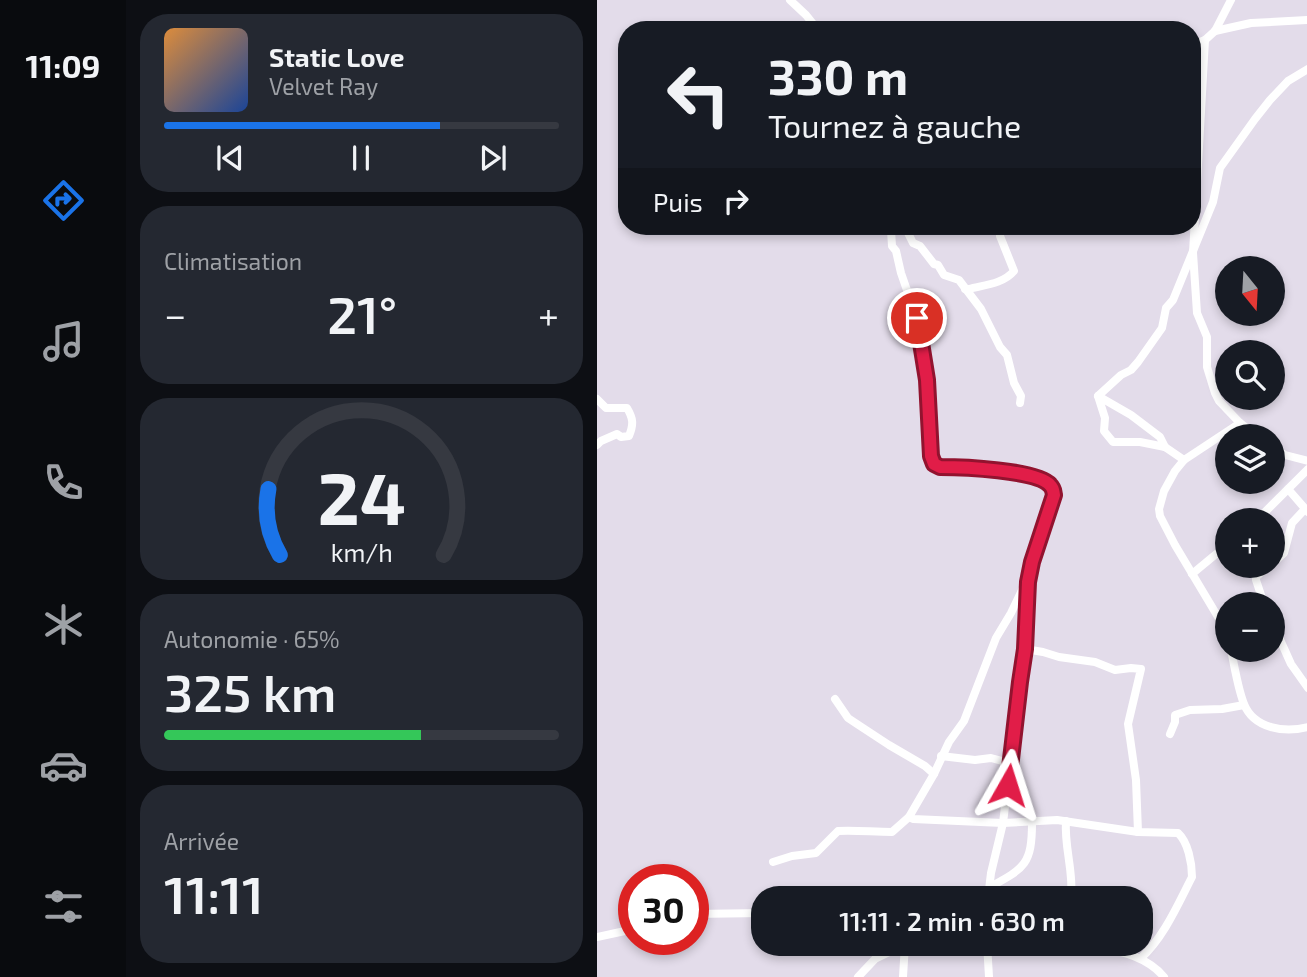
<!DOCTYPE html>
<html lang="fr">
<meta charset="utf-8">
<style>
:root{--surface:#171b24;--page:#242831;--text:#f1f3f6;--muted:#9ea1a6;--line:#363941;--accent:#1a73e8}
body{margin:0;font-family:"Exo 2",sans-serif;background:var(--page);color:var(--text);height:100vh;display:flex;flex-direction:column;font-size:26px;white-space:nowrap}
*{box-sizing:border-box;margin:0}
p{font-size:23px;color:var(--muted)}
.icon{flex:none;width:38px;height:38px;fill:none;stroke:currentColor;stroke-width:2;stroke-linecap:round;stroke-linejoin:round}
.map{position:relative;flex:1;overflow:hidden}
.details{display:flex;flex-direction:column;gap:14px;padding:14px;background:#0d0f14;width:471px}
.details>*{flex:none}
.hud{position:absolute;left:21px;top:21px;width:583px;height:214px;border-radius:28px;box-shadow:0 4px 10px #0003;background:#171b24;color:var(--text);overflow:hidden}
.needle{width:46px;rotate:162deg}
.tools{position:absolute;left:618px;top:256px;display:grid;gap:14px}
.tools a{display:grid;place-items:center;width:70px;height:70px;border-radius:50%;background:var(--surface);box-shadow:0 4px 10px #0003;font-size:35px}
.speed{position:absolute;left:21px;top:864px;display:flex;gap:14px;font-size:35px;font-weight:700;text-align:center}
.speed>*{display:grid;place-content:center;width:91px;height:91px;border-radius:50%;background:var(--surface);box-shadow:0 4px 10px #0003;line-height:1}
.speed .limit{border:10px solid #d22;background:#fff;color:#111}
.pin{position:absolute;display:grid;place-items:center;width:60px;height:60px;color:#fff;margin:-30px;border:4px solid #fff;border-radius:50%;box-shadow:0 2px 7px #0007}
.me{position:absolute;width:77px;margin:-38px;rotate:6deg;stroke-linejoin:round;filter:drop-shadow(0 0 5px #0008)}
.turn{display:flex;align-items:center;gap:24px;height:147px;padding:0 35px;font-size:32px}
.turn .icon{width:91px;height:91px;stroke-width:2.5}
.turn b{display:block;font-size:49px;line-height:60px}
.then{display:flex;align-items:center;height:66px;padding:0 35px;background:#0003;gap:14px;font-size:26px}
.big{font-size:52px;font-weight:600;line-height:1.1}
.details .card{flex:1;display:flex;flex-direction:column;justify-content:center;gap:10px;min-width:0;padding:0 24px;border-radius:28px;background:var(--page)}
.details .dial{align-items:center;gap:0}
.dial svg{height:182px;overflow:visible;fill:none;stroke:var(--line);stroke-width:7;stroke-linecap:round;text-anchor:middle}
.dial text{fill:var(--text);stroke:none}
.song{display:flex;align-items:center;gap:21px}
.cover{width:84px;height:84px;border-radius:10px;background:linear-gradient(135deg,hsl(30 70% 55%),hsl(220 70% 35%))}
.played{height:7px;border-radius:4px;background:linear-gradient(90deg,var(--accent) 70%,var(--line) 70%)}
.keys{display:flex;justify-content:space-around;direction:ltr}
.heat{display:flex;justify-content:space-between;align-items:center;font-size:38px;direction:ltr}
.charge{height:10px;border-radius:5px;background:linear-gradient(90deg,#34c759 65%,var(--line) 0)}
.trip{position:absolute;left:154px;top:886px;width:402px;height:70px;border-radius:28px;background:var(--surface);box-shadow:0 4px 10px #0003;font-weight:600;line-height:70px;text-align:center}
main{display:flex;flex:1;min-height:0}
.dock{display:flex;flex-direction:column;width:126px;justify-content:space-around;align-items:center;background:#090b0e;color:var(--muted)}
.dock .icon{width:49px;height:49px}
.dock .selected{color:var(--accent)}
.dock b{font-size:32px;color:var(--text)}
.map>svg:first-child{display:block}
</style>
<main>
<nav class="dock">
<b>11:09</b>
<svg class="icon selected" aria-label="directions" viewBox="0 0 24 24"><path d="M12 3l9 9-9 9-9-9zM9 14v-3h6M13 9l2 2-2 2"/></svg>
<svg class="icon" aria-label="music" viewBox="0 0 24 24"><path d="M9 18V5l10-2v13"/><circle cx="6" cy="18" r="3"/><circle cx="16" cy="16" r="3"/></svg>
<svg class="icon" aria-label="phone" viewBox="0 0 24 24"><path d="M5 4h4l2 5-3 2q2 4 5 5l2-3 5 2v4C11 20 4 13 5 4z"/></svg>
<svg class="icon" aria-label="climate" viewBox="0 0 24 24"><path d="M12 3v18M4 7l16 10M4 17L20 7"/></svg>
<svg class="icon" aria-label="car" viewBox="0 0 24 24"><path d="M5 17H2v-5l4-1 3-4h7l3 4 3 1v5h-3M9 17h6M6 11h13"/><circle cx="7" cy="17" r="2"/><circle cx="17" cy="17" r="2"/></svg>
<svg class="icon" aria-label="filters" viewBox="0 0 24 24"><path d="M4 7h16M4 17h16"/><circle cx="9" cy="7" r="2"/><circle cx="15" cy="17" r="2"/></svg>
</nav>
<section class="details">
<div class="card">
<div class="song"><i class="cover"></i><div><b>Static Love</b><p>Velvet Ray</p></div></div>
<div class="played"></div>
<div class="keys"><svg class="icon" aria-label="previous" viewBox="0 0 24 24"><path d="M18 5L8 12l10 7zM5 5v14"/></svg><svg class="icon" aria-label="pause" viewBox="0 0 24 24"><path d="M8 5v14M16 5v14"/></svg><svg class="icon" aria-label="next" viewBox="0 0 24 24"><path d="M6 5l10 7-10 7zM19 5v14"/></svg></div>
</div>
<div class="card"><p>Climatisation</p>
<div class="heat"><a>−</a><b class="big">21°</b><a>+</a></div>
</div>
<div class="card dial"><svg viewBox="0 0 100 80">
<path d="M14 69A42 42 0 1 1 86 69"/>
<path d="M14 69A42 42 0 0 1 9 40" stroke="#1a73e8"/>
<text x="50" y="56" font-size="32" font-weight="700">24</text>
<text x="50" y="72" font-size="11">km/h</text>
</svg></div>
<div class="card"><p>Autonomie · 65%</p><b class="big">325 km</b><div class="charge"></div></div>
<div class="card"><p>Arrivée</p><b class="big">11:11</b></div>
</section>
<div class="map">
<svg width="711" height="977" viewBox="0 0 711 977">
<rect width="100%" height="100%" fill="#e3dcea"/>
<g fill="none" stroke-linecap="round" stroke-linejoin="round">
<!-- minor -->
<g stroke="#fff" stroke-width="8">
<path d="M 193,0 L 209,15 L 221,30"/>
<path d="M 634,0 L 618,31 L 608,40 L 596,253 L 600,313 L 610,337 L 610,367 L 618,393 L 622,401 L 643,423 L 660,436"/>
<path d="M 618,31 L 654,23 L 711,20"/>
<path d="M 595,45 L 608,40"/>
<path d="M 289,226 L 294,230 L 304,227 L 310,231 L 316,243 L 323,246 L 337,264 L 341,265 L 347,275 L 362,280 L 384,309 L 403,347 L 410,355 L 417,383 L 424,396 L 423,403"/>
<path d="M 294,230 L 295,246 L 299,251 L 304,273 L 320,319 L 326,346 L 330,380 L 334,456 L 337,464 L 343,467 C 364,467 440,470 453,485 C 457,489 456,491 457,495 L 435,562 L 431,582 L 428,649 L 423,682 L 406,823 L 394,873 L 391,898"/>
<path d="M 368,289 L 372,289 C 387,285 406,284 417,271 L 403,236 L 404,226"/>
<path d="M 501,396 L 534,415 L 563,437 L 568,447"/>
<path d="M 0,399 L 9,408 L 30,408 C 36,418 37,424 32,436 L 24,437 L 20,434 L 4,441 L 0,445"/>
<path d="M 676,447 L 688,455 L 711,461"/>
<path d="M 587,460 L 568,447 L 543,442 L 516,442 L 507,431 L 508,418 L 501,396 L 524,375 L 534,370 L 541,362 L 565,328 L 569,308 L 576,300 L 616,202 L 623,168 L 658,119 L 673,100 L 691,81 L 711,69"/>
<path d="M 691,489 L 711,512"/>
<path d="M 660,520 L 711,469"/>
<path d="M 676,563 L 687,553 L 695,523 L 708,509"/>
<path d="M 595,574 L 630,545"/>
<path d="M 431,587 L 426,588 L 414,613 L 399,638 L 367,721 L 352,742 L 337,774 L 312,817 L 316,819 L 406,823 L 460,820 L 541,832 L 581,833 C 591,842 595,863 595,877 C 581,904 567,937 544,958"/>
<path d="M 667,604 L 659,580 L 659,577 L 673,565"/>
<path d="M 676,624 L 694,664 L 711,688"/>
<path d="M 630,632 L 578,545 L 563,516 L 562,509 L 567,491 L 578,471 L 587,460 L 643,423"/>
<path d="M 428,649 L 446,652 L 462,657 L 498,662 L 518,670 L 534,668 L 544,669 L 531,724 L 539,780 L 541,832"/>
<path d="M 634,649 C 637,665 641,689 647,704 C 657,729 688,733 711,727"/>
<path d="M 238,699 L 251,718 L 260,724 L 292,745 L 328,766 L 337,774"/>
<path d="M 573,734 L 578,722 L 578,715 L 593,710 L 625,709 L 647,705"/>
<path d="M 344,756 L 378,760 L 394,758 L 413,763"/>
<path d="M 469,821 C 467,847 477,872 474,898"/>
<path d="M 176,862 L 195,856 L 219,853 L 241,831 C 259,830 276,832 295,832 L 312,817"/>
<path d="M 393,887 C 428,868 435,864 435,822"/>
<path d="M 96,914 L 166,913"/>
<path d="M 0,937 L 37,929"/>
<path d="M 390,943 L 392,977"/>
<path d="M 488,943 C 516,950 548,954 567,977"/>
<path d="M 261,977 L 278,959 L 311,943"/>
<path d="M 306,977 L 308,944"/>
</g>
</g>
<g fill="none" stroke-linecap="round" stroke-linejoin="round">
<defs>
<path id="route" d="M 320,318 L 330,380 L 334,456 L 337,464 L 343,467 C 364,467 440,470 453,485 C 457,489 456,491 457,495 L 435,562 L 431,582 L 428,649 L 423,682 L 411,785"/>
</defs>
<!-- route casing -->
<use href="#route" stroke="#92132f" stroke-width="18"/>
<!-- route -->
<use href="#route" stroke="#e11d48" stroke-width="12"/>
</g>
</svg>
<div class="tools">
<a><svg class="needle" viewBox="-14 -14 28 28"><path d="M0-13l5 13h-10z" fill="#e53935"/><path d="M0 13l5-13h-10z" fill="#9ea1a6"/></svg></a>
<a><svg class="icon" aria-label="search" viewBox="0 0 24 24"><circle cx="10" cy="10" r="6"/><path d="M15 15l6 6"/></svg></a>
<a><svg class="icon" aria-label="layers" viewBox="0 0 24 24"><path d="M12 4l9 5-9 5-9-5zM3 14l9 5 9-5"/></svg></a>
<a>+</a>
<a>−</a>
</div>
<div class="speed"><div class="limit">30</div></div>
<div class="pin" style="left:320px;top:318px;background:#d93025"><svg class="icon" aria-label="arrive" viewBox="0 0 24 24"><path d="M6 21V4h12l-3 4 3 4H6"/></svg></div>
<svg class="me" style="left:411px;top:785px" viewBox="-20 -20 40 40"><path d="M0-17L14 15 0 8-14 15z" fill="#e11d48" stroke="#fff" stroke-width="4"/></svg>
<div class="trip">11:11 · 2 min · 630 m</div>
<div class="hud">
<div class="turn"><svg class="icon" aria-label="left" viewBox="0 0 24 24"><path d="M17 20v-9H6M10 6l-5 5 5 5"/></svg><div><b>330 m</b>Tournez à gauche</div></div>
<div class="then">Puis<svg class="icon" aria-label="right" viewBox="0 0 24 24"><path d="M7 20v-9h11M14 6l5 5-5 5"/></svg></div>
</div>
</div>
</main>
